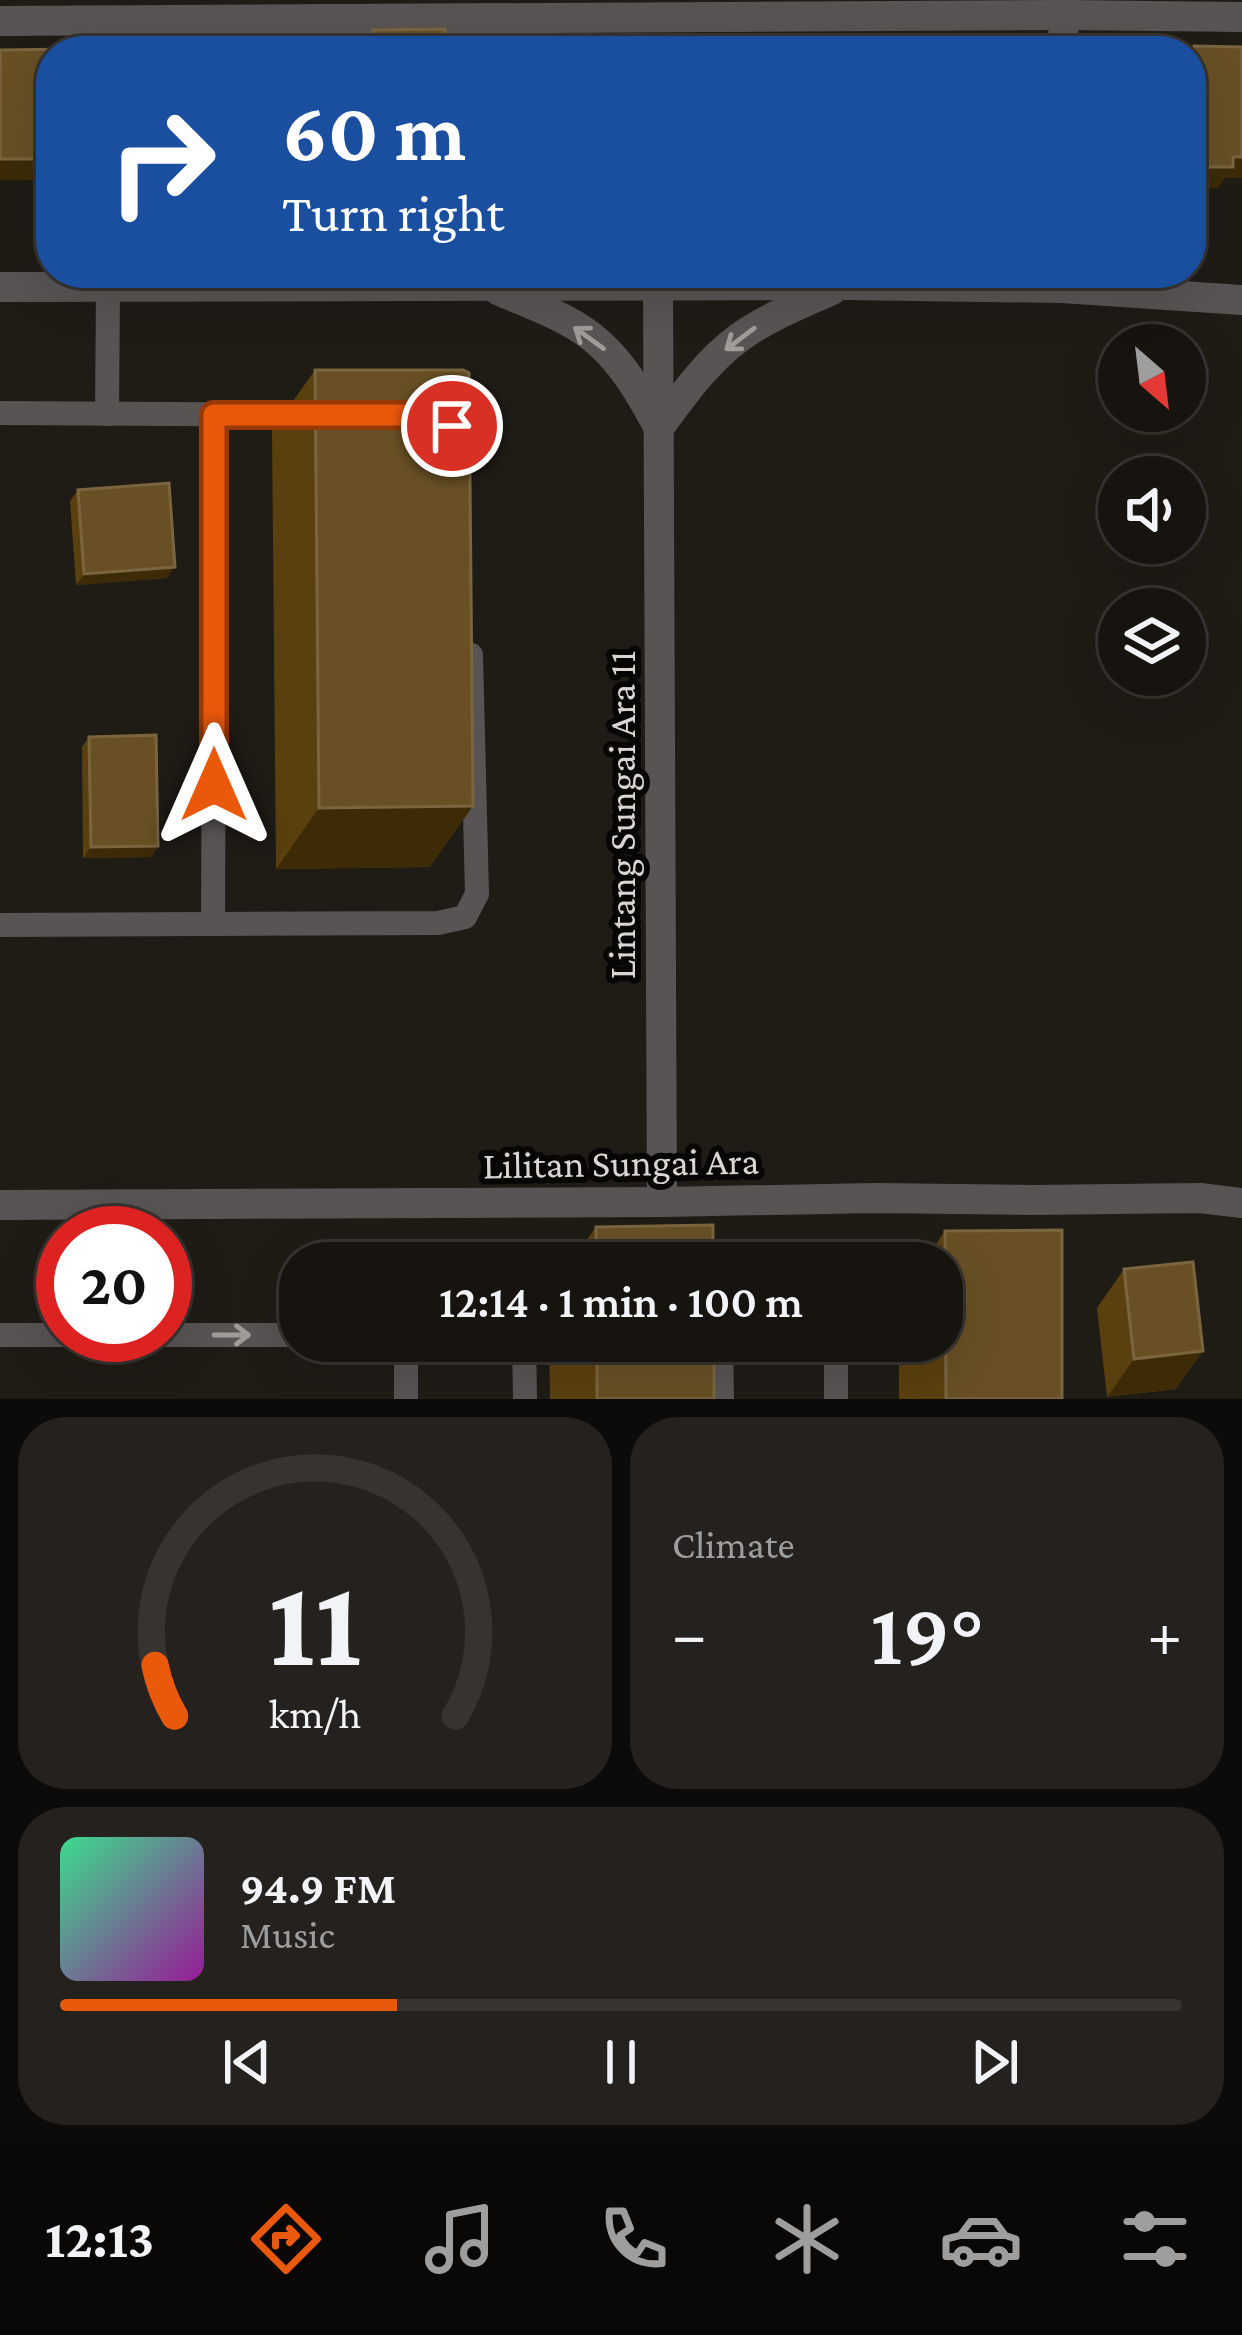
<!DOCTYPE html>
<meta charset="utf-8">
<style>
:root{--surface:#171410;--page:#24211e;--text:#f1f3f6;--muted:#9e9e9f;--line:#363330;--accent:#ea580c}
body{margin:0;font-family:"Crimson Pro",serif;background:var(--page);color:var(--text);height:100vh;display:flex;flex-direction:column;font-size:45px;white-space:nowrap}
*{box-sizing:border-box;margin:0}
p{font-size:39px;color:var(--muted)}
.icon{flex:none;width:66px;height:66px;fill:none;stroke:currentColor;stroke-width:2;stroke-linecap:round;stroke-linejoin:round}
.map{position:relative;height:1399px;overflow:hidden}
.drawer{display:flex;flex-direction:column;gap:18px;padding:18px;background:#0d0b09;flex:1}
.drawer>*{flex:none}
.banner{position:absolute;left:36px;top:36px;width:1170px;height:252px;border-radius:48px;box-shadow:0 12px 48px #0002,0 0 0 3px var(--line);background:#1a4fa0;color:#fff;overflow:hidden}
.needle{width:78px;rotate:152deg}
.fabs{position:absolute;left:1098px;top:324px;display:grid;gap:24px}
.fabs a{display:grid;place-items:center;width:108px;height:108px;border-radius:50%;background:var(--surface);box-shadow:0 12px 48px #0002,0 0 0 3px var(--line);font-size:60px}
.speed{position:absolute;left:36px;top:1206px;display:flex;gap:24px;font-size:60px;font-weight:700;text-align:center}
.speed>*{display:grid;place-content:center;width:156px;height:156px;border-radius:50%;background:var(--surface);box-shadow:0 12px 48px #0002,0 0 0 3px var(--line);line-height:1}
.speed .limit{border:18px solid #d22;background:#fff;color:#111}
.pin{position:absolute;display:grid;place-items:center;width:102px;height:102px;color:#fff;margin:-51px;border:6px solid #fff;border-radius:50%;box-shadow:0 3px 12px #0007}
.me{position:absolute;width:132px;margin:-66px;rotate:0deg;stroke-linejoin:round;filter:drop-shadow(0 0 9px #0008)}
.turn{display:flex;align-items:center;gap:42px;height:252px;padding:0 48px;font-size:54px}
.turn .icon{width:156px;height:156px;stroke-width:2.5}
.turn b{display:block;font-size:84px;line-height:102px}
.big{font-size:90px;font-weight:600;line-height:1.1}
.drawer .card{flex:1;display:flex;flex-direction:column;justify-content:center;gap:18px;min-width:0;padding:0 42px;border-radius:48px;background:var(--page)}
.drawer .dial{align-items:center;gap:0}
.dial svg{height:312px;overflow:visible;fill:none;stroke:var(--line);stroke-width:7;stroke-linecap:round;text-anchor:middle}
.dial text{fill:var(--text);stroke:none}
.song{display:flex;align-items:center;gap:36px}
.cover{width:144px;height:144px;border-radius:18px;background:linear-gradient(135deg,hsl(150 70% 55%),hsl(300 70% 35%))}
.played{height:12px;border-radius:6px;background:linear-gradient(90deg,var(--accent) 30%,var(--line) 30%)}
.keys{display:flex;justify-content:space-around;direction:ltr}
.heat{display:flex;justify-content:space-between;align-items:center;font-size:66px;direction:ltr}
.drawer .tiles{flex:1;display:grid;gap:18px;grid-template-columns:1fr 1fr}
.card:last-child{grid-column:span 2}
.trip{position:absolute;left:279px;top:1242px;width:684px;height:120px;border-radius:48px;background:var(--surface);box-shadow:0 12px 48px #0002,0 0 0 3px var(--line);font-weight:600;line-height:120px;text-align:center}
.dock{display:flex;height:192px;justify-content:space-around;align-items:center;background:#090806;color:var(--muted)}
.dock .icon{width:84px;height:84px}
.dock .on{color:var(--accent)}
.dock b{font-size:54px;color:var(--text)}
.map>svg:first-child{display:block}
</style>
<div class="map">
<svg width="1242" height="1399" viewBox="0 0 1242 1399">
<rect width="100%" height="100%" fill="#1f1b15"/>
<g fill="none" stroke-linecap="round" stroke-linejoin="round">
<!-- service -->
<g stroke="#585454" stroke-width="24">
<path d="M 0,413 L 316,415"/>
<path d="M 107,414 L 108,287"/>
<path d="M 213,924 L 215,414"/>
<path d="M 0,925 L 438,923 L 465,917 L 477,894 L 471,655"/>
<path d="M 0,1335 L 158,1335"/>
<path d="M 165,1335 L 300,1335"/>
<path d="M 400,1341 L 406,1356 L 406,1399"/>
<path d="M 524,1341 L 525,1399"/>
<path d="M 721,1341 L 722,1399"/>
<path d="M 836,1341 L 836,1399"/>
</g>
<!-- minor -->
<g stroke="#585454" stroke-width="30">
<path d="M 0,21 L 1063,15 L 1242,17"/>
<path d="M 1063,51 L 1064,0"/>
<path d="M 658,285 L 662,1202"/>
<path d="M 0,287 L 843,285 L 1062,288 L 1242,300"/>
<path d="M 498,290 C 531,305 572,318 599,343 C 625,366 642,397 659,428 C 683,395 707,361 740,337 C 768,317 801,304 832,290"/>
<path d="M 0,1205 L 662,1202 L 876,1198 L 1033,1200 L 1200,1198 L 1242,1203"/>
</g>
</g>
<!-- wall -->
<g fill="#5b400f">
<path d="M 373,30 L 445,41 L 634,51 L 267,51 L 275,39 L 367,38 Z"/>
<path d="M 315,370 L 430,867 L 276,869 L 272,431 Z"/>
<path d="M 78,490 L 167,578 L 76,585 L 70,501 Z"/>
<path d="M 89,737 L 158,846 L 151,857 L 83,858 L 82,747 Z"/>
<path d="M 596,1227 L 713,1263 L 570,1263 Z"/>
<path d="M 945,1231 L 1062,1399 L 899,1399 L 899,1341 L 942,1341 L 942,1263 L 923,1263 Z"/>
<path d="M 1124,1269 L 1176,1389 L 1107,1397 L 1097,1308 Z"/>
<path d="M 549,1341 L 714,1341 L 714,1399 L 550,1399 Z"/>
</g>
<!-- shaded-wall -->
<g fill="#3d2b08">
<path d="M 1233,157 L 1242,157 L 1242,178 L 1225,178 L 1218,188 L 1191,188 L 1191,167 Z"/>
<rect x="0" y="159" width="51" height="21"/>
<path d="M 175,567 L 167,578 L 76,585 L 84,574 Z"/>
<path d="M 473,806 L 430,867 L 276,869 L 319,808 Z"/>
<path d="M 158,846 L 151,857 L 83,858 L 91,847 Z"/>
<path d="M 1203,1351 L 1176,1389 L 1107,1397 L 1134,1359 Z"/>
</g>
<!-- building -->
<g fill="#685024" stroke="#7a653f" stroke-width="3">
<path d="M 445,29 L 445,41 L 634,39 L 634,51 L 275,51 L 275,39 L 373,38 L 373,30 Z"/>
<path d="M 1194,46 L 1242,47 L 1242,157 L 1233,157 L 1233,167 L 1191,167 L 1191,68 L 1193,68 Z"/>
<path d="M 70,49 L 70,51 L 51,51 L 51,159 L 0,159 L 0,50 Z"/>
<path d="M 315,370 L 463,370 L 469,373 L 473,806 L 319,808 Z"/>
<path d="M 169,483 L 175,567 L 84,574 L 78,490 Z"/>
<path d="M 156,735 L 158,846 L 91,847 L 89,737 Z"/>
<path d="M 713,1225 L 713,1263 L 596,1263 L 596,1227 Z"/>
<path d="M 1062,1230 L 1062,1399 L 946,1399 L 945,1231 Z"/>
<path d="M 1193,1262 L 1203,1351 L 1134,1359 L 1124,1269 Z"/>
<rect x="597" y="1341" width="117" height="58"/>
</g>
<!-- one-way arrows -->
<defs><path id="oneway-shaft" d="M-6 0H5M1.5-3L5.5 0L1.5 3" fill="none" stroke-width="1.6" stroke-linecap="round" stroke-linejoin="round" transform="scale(3)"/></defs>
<g stroke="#9f9c99">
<use href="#oneway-shaft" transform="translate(589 338) rotate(-144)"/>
<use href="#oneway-shaft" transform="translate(740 339) rotate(143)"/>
<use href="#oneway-shaft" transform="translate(232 1335)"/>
</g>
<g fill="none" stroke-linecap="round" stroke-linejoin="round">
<defs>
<path id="route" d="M 214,785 L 214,415 L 423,415 L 452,426"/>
</defs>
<!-- route casing -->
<use href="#route" stroke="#983908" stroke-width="30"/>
<!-- route -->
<use href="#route" stroke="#ea580c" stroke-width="21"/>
</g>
<g text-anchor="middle" stroke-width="12" stroke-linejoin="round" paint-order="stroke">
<!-- street labels -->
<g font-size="39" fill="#d9d6d2" stroke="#080605">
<text transform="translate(621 815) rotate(-90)" y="14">Lintang Sungai Ara 11</text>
<text transform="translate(621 1162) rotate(-1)" y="14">Lilitan Sungai Ara</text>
</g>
</g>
</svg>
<div class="fabs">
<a><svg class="needle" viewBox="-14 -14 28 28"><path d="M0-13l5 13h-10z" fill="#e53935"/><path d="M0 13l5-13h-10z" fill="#9e9e9f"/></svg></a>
<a><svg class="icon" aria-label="sound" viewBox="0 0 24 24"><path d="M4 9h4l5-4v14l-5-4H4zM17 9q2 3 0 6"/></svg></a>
<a><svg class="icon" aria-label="layers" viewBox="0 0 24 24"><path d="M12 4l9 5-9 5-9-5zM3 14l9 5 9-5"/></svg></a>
</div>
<div class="speed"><div class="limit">20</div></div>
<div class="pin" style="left:452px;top:426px;background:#d93025"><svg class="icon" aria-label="arrive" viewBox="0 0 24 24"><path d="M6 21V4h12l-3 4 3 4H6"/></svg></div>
<svg class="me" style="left:214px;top:785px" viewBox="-20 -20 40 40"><path d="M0-17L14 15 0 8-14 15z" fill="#ea580c" stroke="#fff" stroke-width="4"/></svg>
<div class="trip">12:14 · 1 min · 100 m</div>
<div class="banner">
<div class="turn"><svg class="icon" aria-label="right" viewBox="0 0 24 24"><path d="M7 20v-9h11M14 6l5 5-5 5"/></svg><div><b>60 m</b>Turn right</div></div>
</div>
</div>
<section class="drawer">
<div class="tiles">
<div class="card dial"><svg viewBox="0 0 100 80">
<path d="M14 69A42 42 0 1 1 86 69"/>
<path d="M14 69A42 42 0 0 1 9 56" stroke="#ea580c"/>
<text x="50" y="56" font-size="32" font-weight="700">11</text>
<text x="50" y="72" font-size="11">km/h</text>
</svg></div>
<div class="card"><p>Climate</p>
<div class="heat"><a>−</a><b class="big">19°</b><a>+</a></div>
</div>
<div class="card">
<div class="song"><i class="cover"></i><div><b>94.9 FM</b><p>Music</p></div></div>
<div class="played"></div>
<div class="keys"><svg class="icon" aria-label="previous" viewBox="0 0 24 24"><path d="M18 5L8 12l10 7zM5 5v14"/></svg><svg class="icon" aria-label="pause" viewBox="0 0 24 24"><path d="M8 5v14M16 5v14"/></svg><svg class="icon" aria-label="next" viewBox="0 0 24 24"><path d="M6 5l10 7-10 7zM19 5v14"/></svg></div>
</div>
</div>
</section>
<nav class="dock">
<b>12:13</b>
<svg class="icon on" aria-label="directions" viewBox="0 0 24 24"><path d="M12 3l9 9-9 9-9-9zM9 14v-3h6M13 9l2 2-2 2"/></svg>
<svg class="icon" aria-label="music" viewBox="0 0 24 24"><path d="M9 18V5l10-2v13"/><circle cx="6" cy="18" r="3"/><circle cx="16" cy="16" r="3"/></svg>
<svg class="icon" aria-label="phone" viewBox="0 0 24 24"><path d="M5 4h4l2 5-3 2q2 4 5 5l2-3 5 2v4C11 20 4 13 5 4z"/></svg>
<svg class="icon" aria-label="climate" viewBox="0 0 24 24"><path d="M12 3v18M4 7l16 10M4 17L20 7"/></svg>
<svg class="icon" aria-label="car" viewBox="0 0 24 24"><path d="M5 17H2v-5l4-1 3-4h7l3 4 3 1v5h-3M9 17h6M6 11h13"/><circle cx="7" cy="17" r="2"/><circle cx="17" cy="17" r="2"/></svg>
<svg class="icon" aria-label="filters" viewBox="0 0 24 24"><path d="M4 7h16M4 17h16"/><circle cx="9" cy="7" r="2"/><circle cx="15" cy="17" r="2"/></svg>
</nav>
